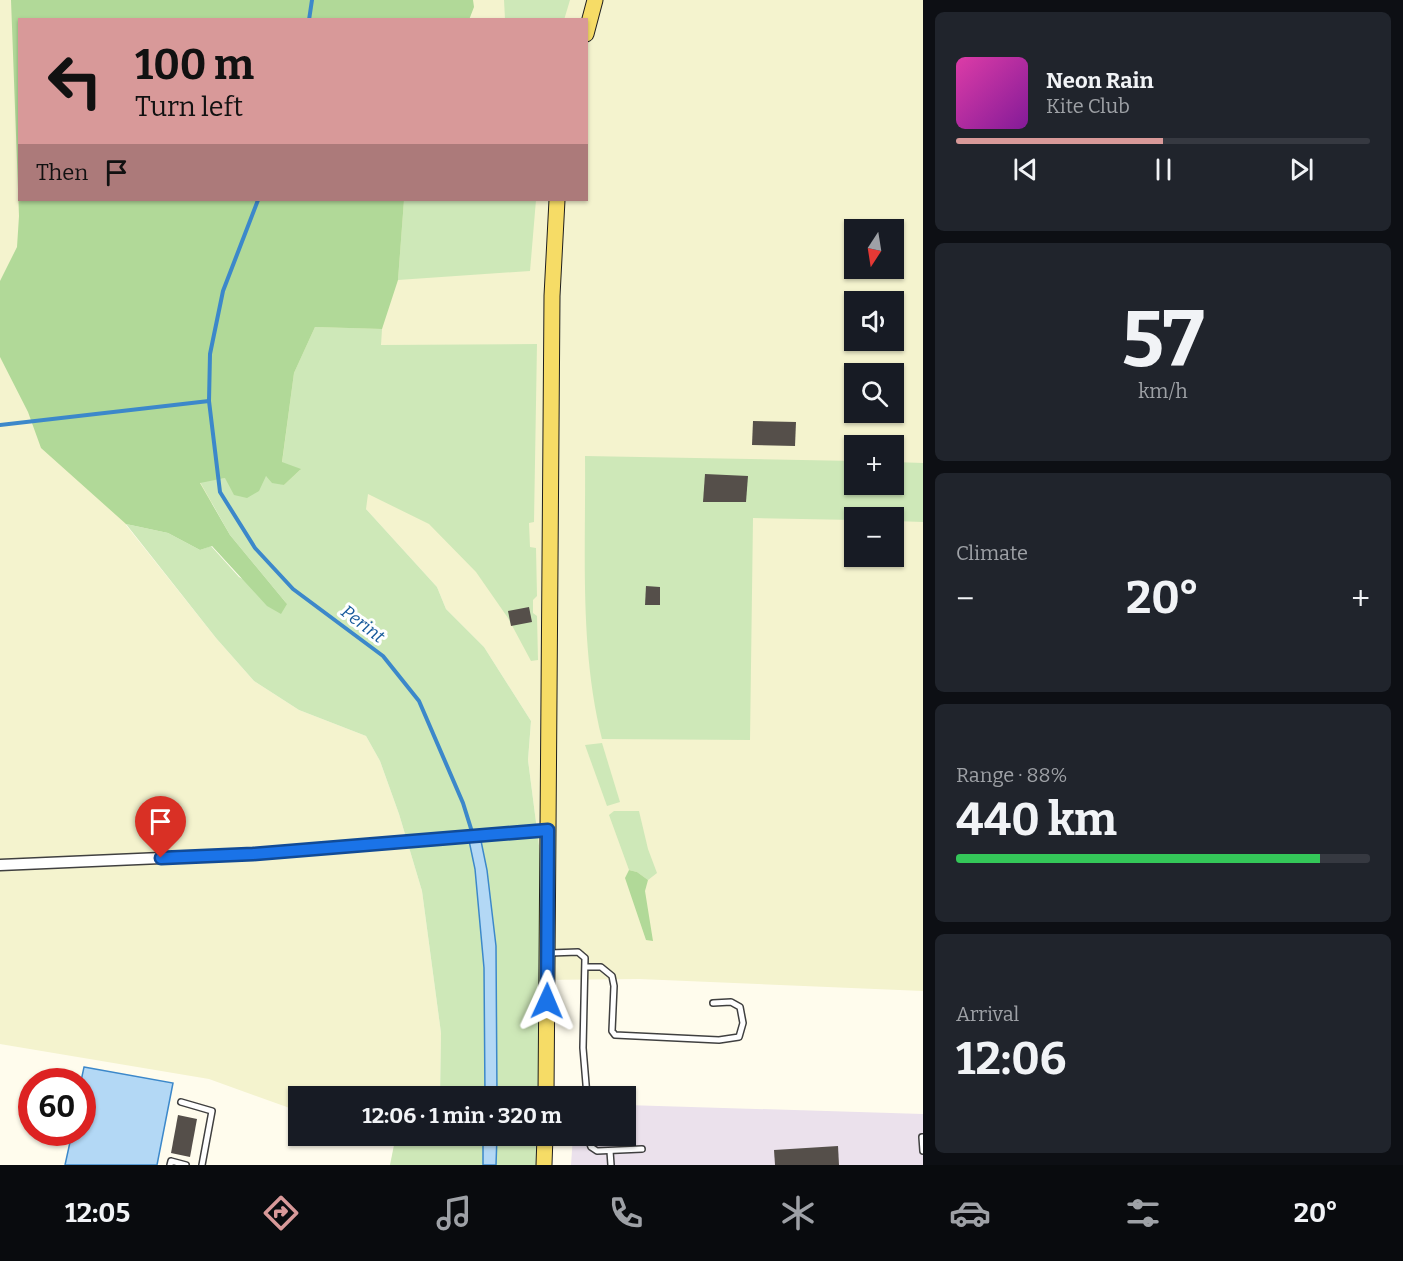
<!DOCTYPE html>
<meta charset="utf-8">
<style>
:root{--surface:#171b24;--page:#20242c;--text:#f1f3f6;--muted:#9ea1a6;--line:#363941;--accent:#d89999}
body{margin:0;font-family:Bitter,serif;background:var(--page);color:var(--text);height:100vh;display:flex;flex-direction:column;font-size:22px;white-space:nowrap}
*{box-sizing:border-box;margin:0}
p{font-size:20px;color:var(--muted)}
.icon{flex:none;width:33px;height:33px;fill:none;stroke:currentColor;stroke-width:2;stroke-linecap:round;stroke-linejoin:round}
.map{position:relative;flex:1;overflow:hidden}
.side{display:flex;flex-direction:column;gap:12px;padding:12px;background:#0d0f14;width:480px}
.side>*{flex:none}
.top-card{position:absolute;left:18px;top:18px;width:570px;height:183px;border-radius:0px;box-shadow:0 2px 4px #0004;background:#d89999;color:#111;overflow:hidden}
.needle{width:39px;rotate:192deg}
.fabs{position:absolute;left:844px;top:219px;display:grid;gap:12px}
.fabs a{display:grid;place-items:center;width:60px;height:60px;border-radius:0px;background:var(--surface);box-shadow:0 2px 4px #0004;font-size:30px}
.speed{position:absolute;left:18px;top:1068px;display:flex;gap:12px;font-size:30px;font-weight:700;text-align:center}
.speed>*{display:grid;place-content:center;width:78px;height:78px;border-radius:50%;background:var(--surface);box-shadow:0 2px 4px #0004;line-height:1}
.speed .limit{border:9px solid #d22;background:#fff;color:#111}
.pin{position:absolute;display:grid;place-items:center;width:51px;height:51px;color:#fff;margin:-62px -26px;border-radius:50% 50% 50% 0;rotate:-45deg;box-shadow:0 0 6px #0007}
.pin .icon{rotate:45deg}
.me{position:absolute;width:66px;margin:-33px;rotate:1deg;stroke-linejoin:round;filter:drop-shadow(0 0 4px #0008)}
.turn{display:flex;align-items:center;gap:21px;height:126px;padding:0 18px;font-size:27px}
.turn .icon{width:78px;height:78px;stroke-width:2.5}
.turn b{display:block;font-size:42px;line-height:51px}
.then{display:flex;align-items:center;height:57px;padding:0 18px;background:#0003;gap:12px;font-size:22px}
.big{font-size:45px;font-weight:700;line-height:1.1}
.side .widget{flex:1;display:flex;flex-direction:column;justify-content:center;gap:9px;min-width:0;padding:0 21px;border-radius:9px;background:var(--page)}
.side .dial{align-items:center;gap:0}
.dial b{font-size:78px;line-height:1}
.song{display:flex;align-items:center;gap:18px}
.cover{width:72px;height:72px;border-radius:9px;background:linear-gradient(135deg,hsl(320 70% 55%),hsl(290 70% 35%))}
.played{height:6px;border-radius:3px;background:linear-gradient(90deg,var(--accent) 50%,var(--line) 50%)}
.keys{display:flex;justify-content:space-around;direction:ltr}
.heat{display:flex;justify-content:space-between;align-items:center;font-size:33px;direction:ltr}
.charge{height:9px;border-radius:4px;background:linear-gradient(90deg,#34c759 88%,var(--line) 0)}
.trip{position:absolute;left:288px;top:1086px;width:348px;height:60px;border-radius:0px;background:var(--surface);box-shadow:0 2px 4px #0004;font-weight:700;line-height:60px;text-align:center}
.tabs{display:flex;height:96px;justify-content:space-around;align-items:center;background:#090b0e;color:var(--muted)}
.tabs .icon{width:42px;height:42px}
.tabs .selected{color:var(--accent)}
.tabs b{font-size:27px;color:var(--text)}
main{display:flex;flex:1;min-height:0}
.map>svg:first-child{display:block}
</style>
<main>
<div class="map">
<svg width="923" height="1165" viewBox="0 0 923 1165">
<rect width="100%" height="100%" fill="#fffced"/>
<!-- industrial -->
<path fill="#ebe1ec" d="M 626,1105 L 923,1114 L 923,1165 L 571,1165 L 573,1136 L 626,1136 Z"/>
<!-- farmland -->
<path fill="#f4f3ce" fill-rule="evenodd" d="M 0,0 L 923,0 L 923,991 L 639,979 L 540,980 L 541,861 L 528,760 L 531,721 L 484,647 L 446,609 L 437,587 L 366,509 L 284,485 L 126,525 L 216,638 L 254,681 L 299,710 L 366,736 L 380,761 L 399,814 L 422,891 L 441,1033 L 440,1096 L 298,1096 L 298,1111 L 209,1079 L 0,1044 ZM 20,20 L 586,20 L 586,200 L 20,200 ZM 855,230 L 894,230 L 894,268 L 855,268 ZM 855,302 L 894,302 L 894,340 L 855,340 ZM 855,374 L 894,374 L 894,412 L 855,412 ZM 855,446 L 894,446 L 894,484 L 855,484 ZM 855,518 L 894,518 L 894,556 L 855,556 Z"/>
<!-- green -->
<g fill="#cee8b8">
<path d="M 504,0 L 570,0 L 564,20 L 505,19 Z"/>
<path d="M 404,200 L 536,200 L 530,271 L 398,280 Z"/>
<path d="M 315,327 L 382,329 L 381,345 L 537,344 L 534,522 L 529,523 L 530,547 L 536,548 L 537,596 L 533,600 L 533,613 L 537,616 L 538,660 L 531,661 L 508,618 L 476,572 L 429,524 L 368,494 L 366,509 L 437,587 L 446,609 L 484,647 L 531,721 L 528,760 L 541,861 L 539,1096 L 440,1096 L 441,1033 L 422,891 L 399,814 L 380,761 L 366,736 L 299,710 L 254,681 L 216,638 L 126,524 L 168,533 L 200,550 L 211,546 L 239,577 L 287,604 L 230,535 L 200,482 L 225,478 L 266,476 L 284,485 L 300,470 L 282,463 L 294,373 Z"/>
<path d="M 585,456 L 855,461 L 855,484 L 894,484 L 894,462 L 923,463 L 923,522 L 894,521 L 894,518 L 855,518 L 855,520 L 753,518 L 750,740 L 602,739 C 579,647 586,550 585,456 Z"/>
<path d="M 602,743 L 620,802 L 607,806 L 585,745 Z"/>
<path d="M 614,811 L 639,811 L 648,849 L 657,873 L 648,880 L 637,872 L 629,870 L 609,815 Z"/>
<path d="M 420,1136 L 538,1136 L 538,1165 L 390,1165 L 394,1145 Z"/>
</g>
<!-- forest -->
<g fill="#b1d998">
<path d="M 11,0 L 473,0 L 474,7 L 469,20 L 20,20 L 20,200 L 404,200 L 398,280 L 382,329 L 315,327 L 294,373 L 282,462 L 301,469 L 284,485 L 272,483 L 266,476 L 259,491 L 247,498 L 234,495 L 225,478 L 200,483 L 230,535 L 287,604 L 281,614 L 267,606 L 212,546 L 200,550 L 168,533 L 126,524 L 41,448 L 28,412 L 0,357 L 0,281 L 17,247 L 19,216 Z"/>
<path d="M 629,870 L 637,872 L 648,880 L 645,891 L 653,941 L 646,940 L 625,878 Z"/>
</g>
<!-- water -->
<g fill="#b3d8f5" stroke="#3c88ca" stroke-width="1.5">
<path d="M 467,831 L 479,831 L 487,870 L 496,946 L 497,1096 L 485,1096 L 484,968 L 475,869 Z"/>
<path d="M 84,1067 L 173,1083 L 157,1165 L 65,1165 L 72,1133 L 82,1132 L 81,1081 Z"/>
<path d="M 483,1136 L 497,1136 L 496,1165 L 483,1165 Z"/>
</g>
<g fill="none" stroke-linecap="round" stroke-linejoin="round">
<!-- stream -->
<g stroke="#3c88ca" stroke-width="4">
<path d="M 309,20 L 312,0"/>
<path d="M 258,200 L 223,291 L 210,354 L 209,401 L 220,492 L 255,548 L 293,589 L 383,656 L 419,701 L 463,803 L 473,835"/>
<path d="M 0,425 L 209,401"/>
</g>
</g>
<!-- building -->
<g fill="#554f4a">
<path d="M 753,421 L 796,422 L 795,446 L 752,445 Z"/>
<path d="M 705,474 L 748,476 L 746,502 L 703,502 Z"/>
<path d="M 646,586 L 660,587 L 660,605 L 645,605 Z"/>
<path d="M 529,607 L 532,622 L 511,626 L 508,611 Z"/>
<path d="M 178,1115 L 197,1119 L 190,1157 L 171,1153 Z"/>
<path d="M 838,1146 L 839,1165 L 775,1165 L 774,1150 Z"/>
</g>
<g fill="none" stroke-linecap="round" stroke-linejoin="round">
<defs>
<g id="lane">
<path d="M 550,953 L 578,952 L 585,958 L 583,1048 L 587,1096"/>
<path d="M 586,967 L 601,967 L 612,976 L 614,986 L 612,1031 L 615,1035 L 719,1040 L 739,1037 L 743,1023 L 740,1007 L 731,1002 L 713,1003"/>
<path d="M 181,1102 L 212,1111 L 202,1165"/>
<path d="M 587,1136 L 591,1147 L 597,1151 L 642,1149"/>
<path d="M 922,1137 L 923,1151"/>
<path d="M 610,1151 L 611,1165"/>
<path d="M 170,1165 L 171,1161 L 186,1165"/>
</g>
<path id="street" d="M 0,865 L 253,854 L 548,830"/>
<g id="primary">
<path d="M 586,34 L 595,0"/>
<path d="M 546,1096 L 552,296 L 557,200"/>
<path d="M 544,1165 L 545,1136"/>
</g>
</defs>
<!-- lane casing -->
<use href="#lane" stroke="#404040" stroke-width="8"/>
<!-- street casing -->
<use href="#street" stroke="#404040" stroke-width="13"/>
<!-- primary casing -->
<use href="#primary" stroke="#1e1e1e" stroke-width="17"/>
<!-- lane -->
<use href="#lane" stroke="#fff" stroke-width="5"/>
<!-- street -->
<use href="#street" stroke="#fff" stroke-width="10"/>
<!-- primary -->
<use href="#primary" stroke="#f6dc66" stroke-width="15"/>
</g>
<g fill="none" stroke-linecap="round" stroke-linejoin="round">
<defs>
<path id="route" d="M 161,858 L 253,854 L 548,830 L 547,1001"/>
</defs>
<!-- route casing -->
<use href="#route" stroke="#114b97" stroke-width="15"/>
<!-- route -->
<use href="#route" stroke="#1a73e8" stroke-width="10"/>
</g>
<g text-anchor="middle" stroke-width="6" stroke-linejoin="round" paint-order="stroke">
<!-- water labels -->
<g font-size="18" font-style="italic" fill="#195b9c" stroke="#fff">
<text transform="translate(363 624) rotate(37)" y="6">Perint</text>
</g>
</g>
</svg>
<div class="fabs">
<a><svg class="needle" viewBox="-14 -14 28 28"><path d="M0-13l5 13h-10z" fill="#e53935"/><path d="M0 13l5-13h-10z" fill="#9ea1a6"/></svg></a>
<a><svg class="icon" aria-label="sound" viewBox="0 0 24 24"><path d="M4 9h4l5-4v14l-5-4H4zM17 9q2 3 0 6"/></svg></a>
<a><svg class="icon" aria-label="search" viewBox="0 0 24 24"><circle cx="10" cy="10" r="6"/><path d="M15 15l6 6"/></svg></a>
<a>+</a>
<a>−</a>
</div>
<div class="speed"><div class="limit">60</div></div>
<div class="pin" style="left:161px;top:858px;background:#d93025"><svg class="icon" aria-label="arrive" viewBox="0 0 24 24"><path d="M6 21V4h12l-3 4 3 4H6"/></svg></div>
<svg class="me" style="left:547px;top:1001px" viewBox="-20 -20 40 40"><path d="M0-17L14 15 0 8-14 15z" fill="#1a73e8" stroke="#fff" stroke-width="4"/></svg>
<div class="trip">12:06 · 1 min · 320 m</div>
<div class="top-card">
<div class="turn"><svg class="icon" aria-label="left" viewBox="0 0 24 24"><path d="M17 20v-9H6M10 6l-5 5 5 5"/></svg><div><b>100 m</b>Turn left</div></div>
<div class="then">Then<svg class="icon" aria-label="arrive" viewBox="0 0 24 24"><path d="M6 21V4h12l-3 4 3 4H6"/></svg></div>
</div>
</div>
<section class="side">
<div class="widget">
<div class="song"><i class="cover"></i><div><b>Neon Rain</b><p>Kite Club</p></div></div>
<div class="played"></div>
<div class="keys"><svg class="icon" aria-label="previous" viewBox="0 0 24 24"><path d="M18 5L8 12l10 7zM5 5v14"/></svg><svg class="icon" aria-label="pause" viewBox="0 0 24 24"><path d="M8 5v14M16 5v14"/></svg><svg class="icon" aria-label="next" viewBox="0 0 24 24"><path d="M6 5l10 7-10 7zM19 5v14"/></svg></div>
</div>
<div class="widget dial"><b>57</b><p>km/h</p></div>
<div class="widget"><p>Climate</p>
<div class="heat"><a>−</a><b class="big">20°</b><a>+</a></div>
</div>
<div class="widget"><p>Range · 88%</p><b class="big">440 km</b><div class="charge"></div></div>
<div class="widget"><p>Arrival</p><b class="big">12:06</b></div>
</section>
</main>
<nav class="tabs">
<b>12:05</b>
<svg class="icon selected" aria-label="directions" viewBox="0 0 24 24"><path d="M12 3l9 9-9 9-9-9zM9 14v-3h6M13 9l2 2-2 2"/></svg>
<svg class="icon" aria-label="music" viewBox="0 0 24 24"><path d="M9 18V5l10-2v13"/><circle cx="6" cy="18" r="3"/><circle cx="16" cy="16" r="3"/></svg>
<svg class="icon" aria-label="phone" viewBox="0 0 24 24"><path d="M5 4h4l2 5-3 2q2 4 5 5l2-3 5 2v4C11 20 4 13 5 4z"/></svg>
<svg class="icon" aria-label="climate" viewBox="0 0 24 24"><path d="M12 3v18M4 7l16 10M4 17L20 7"/></svg>
<svg class="icon" aria-label="car" viewBox="0 0 24 24"><path d="M5 17H2v-5l4-1 3-4h7l3 4 3 1v5h-3M9 17h6M6 11h13"/><circle cx="7" cy="17" r="2"/><circle cx="17" cy="17" r="2"/></svg>
<svg class="icon" aria-label="filters" viewBox="0 0 24 24"><path d="M4 7h16M4 17h16"/><circle cx="9" cy="7" r="2"/><circle cx="15" cy="17" r="2"/></svg>
<b>20°</b>
</nav>
